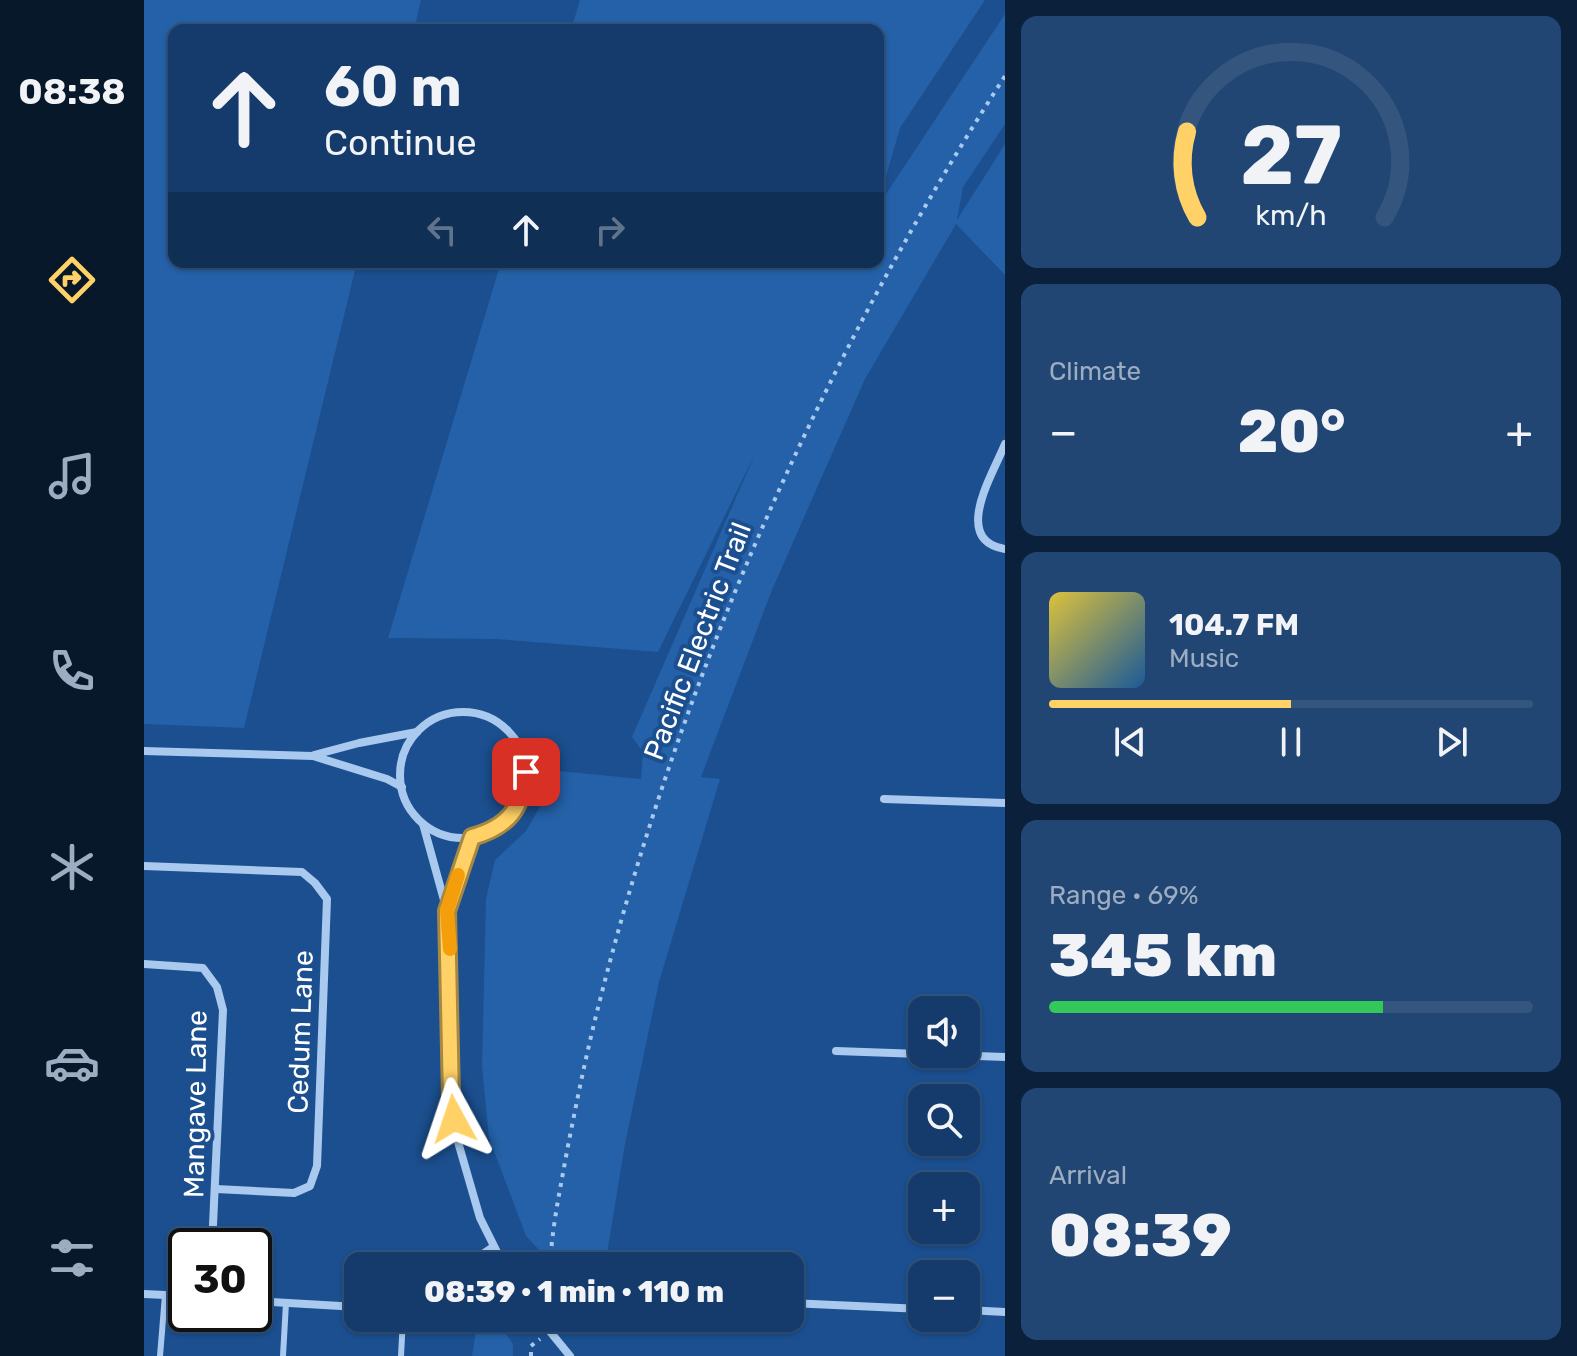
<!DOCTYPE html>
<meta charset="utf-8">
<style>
:root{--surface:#143b6b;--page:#214673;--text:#f1f3f6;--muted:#9dadc1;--line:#33557e;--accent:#ffd166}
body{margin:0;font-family:Rubik,sans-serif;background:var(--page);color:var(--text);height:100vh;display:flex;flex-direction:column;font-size:30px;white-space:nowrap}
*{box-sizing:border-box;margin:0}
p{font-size:26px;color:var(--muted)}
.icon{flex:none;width:44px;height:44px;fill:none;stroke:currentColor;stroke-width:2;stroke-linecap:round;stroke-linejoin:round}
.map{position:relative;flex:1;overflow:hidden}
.sheet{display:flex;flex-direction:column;gap:16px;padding:16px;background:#0b203b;width:572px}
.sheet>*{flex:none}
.banner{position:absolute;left:24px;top:24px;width:716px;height:244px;border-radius:16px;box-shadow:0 2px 6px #0004,0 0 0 2px var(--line);background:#143b6b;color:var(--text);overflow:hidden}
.tools{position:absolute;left:764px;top:996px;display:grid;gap:16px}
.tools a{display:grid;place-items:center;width:72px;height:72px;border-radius:16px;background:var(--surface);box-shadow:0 2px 6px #0004,0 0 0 2px var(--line);font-size:40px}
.speed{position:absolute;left:24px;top:1228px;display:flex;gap:16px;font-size:40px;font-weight:700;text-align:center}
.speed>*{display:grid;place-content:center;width:104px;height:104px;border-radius:50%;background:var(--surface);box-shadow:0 2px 6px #0004,0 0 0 2px var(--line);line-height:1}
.speed .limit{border:4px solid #111;border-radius:12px;background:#fff;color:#111}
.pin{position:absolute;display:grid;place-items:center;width:68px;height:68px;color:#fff;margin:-34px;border-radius:16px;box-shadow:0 4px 12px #0006}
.me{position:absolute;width:88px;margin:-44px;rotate:355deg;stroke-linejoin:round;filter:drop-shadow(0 0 6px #0008)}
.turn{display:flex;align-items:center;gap:28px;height:168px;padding:0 24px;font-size:36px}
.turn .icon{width:104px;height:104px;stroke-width:2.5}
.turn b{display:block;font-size:56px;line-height:68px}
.lanes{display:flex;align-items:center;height:76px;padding:0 24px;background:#0003;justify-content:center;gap:40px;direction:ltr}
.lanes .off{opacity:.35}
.big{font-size:60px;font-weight:800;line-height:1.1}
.sheet .tile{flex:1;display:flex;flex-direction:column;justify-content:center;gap:12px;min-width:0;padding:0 28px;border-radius:16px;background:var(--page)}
.sheet .dial{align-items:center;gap:0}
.dial svg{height:208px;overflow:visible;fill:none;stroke:var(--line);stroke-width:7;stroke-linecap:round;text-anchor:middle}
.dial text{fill:var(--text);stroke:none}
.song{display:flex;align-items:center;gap:24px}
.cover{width:96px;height:96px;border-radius:12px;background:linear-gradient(135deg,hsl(50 70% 55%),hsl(210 70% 35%))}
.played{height:8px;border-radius:4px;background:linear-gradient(90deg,var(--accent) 50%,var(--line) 50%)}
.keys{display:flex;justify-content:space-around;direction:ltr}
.heat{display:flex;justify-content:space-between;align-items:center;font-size:44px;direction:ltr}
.charge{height:12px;border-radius:6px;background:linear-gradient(90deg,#34c759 69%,var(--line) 0)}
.trip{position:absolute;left:200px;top:1252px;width:460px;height:80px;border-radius:16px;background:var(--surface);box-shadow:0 2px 6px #0004,0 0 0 2px var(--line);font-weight:800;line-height:80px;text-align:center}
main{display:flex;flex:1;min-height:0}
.tab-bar{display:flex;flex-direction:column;width:144px;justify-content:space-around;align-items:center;background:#08182b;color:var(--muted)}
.tab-bar .icon{width:56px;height:56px}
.tab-bar .selected{color:var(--accent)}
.tab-bar b{font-size:36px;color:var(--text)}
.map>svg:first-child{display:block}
</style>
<main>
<nav class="tab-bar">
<b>08:38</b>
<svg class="icon selected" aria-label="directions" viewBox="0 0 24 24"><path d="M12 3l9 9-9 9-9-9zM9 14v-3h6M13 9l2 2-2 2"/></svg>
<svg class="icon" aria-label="music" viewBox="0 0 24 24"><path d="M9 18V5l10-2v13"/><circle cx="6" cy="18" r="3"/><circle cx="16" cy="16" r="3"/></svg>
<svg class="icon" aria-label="phone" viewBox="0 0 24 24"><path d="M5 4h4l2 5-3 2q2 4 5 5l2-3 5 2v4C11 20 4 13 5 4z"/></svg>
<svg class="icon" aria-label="climate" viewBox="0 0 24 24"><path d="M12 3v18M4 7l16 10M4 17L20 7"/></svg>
<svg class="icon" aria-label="car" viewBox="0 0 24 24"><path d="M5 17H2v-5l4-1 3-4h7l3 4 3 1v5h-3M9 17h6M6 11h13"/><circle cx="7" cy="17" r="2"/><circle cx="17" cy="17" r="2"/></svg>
<svg class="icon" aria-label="filters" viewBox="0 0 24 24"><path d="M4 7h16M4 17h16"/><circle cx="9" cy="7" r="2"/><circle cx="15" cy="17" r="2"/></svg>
</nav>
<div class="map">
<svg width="861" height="1356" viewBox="0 0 861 1356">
<rect width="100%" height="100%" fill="#1b4f8f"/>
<!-- green -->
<g fill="#2461a8">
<path d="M 0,0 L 277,0 L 270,30 L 30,30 L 30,262 L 213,262 L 100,728 L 0,724 Z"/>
<path d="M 436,0 L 841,0 L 756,128 L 734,204 L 734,30 L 427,30 Z"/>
<path d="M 861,14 L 861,124 L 819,187 L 813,220 L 861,144 L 861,275 L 812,224 L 721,379 L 628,590 L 557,777 L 576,779 L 515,982 L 481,1144 L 461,1266 L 410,1266 L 382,1236 L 345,1138 L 338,1066 L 342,899 L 351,860 L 382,831 L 402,796 L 404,770 L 497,779 L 499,752 L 488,737 L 611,454 L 514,652 L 353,639 L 244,638 L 357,262 L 734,262 L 734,206 Z"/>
<path d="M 334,1318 L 351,1318 L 369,1344 L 369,1356 L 328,1356 Z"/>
</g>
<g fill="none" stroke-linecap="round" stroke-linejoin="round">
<!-- path -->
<g stroke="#a9c9ee" stroke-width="4" stroke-dasharray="4 6" stroke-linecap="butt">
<path d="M 406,1266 C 408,1227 416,1190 423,1151 C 433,1100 443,1050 456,1000 C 538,674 679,358 861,76"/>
<path d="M 387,1356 L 387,1346 L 396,1339"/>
</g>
<!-- service -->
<g stroke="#a9c9ee" stroke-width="6">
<path d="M 16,1356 L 21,1295"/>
<path d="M 139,1356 L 142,1303"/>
<path d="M 257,1356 L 259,1318"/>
</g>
<!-- minor -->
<g stroke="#a9c9ee" stroke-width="8">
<path d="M 861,444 C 849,474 807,540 861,549"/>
<circle cx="319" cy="775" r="63"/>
<path d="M 0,751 L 169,756 L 243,779 L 258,787"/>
<path d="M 170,755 L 215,743 L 273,732"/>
<path d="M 740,799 L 861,803"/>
<path d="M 279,824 L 303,911 L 307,1097 L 314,1142 L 336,1218 L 360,1266"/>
<path d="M 0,866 L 158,872 L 171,883 L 183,899 L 173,1166 L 166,1186 L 150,1193 L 72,1189"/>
<path d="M 303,910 L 328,837"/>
<path d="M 0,964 L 59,968 L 73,987 L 79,1010 L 68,1246"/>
<path d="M 692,1051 L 861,1057"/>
<path d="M 321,1266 L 349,1247"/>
<path d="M 0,1294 L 42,1296"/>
<path d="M 110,1301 L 214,1307"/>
<path d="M 646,1303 L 778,1309"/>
<path d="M 822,1310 L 861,1312"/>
<path d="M 395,1318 L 426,1356"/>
</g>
</g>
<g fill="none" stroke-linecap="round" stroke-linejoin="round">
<defs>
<path id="route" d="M 310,1119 L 307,1097 L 303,911 L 328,837 C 364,827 378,809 382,772"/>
</defs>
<!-- route casing -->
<use href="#route" stroke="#a68842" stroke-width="20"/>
<!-- route -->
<use href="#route" stroke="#ffd166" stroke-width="14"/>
<!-- slow -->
<path stroke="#f59e0b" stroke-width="14" d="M 306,949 L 303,911 L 314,875"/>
</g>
<g text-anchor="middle" stroke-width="8" stroke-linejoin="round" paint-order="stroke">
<!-- street labels -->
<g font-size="28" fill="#fff" stroke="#1b4f8f">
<text transform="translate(553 641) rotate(-69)" y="10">Pacific Electric Trail</text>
<text transform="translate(156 1032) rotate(-88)" y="10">Cedum Lane</text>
<text transform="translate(51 1104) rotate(-89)" y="10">Mangave Lane</text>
</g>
</g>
</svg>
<div class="tools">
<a><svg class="icon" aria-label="sound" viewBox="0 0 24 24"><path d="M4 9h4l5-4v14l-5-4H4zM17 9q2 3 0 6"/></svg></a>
<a><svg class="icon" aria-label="search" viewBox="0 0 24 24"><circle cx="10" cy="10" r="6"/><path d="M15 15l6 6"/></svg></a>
<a>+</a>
<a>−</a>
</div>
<div class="speed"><div class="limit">30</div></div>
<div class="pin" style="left:382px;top:772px;background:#d93025"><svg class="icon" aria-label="arrive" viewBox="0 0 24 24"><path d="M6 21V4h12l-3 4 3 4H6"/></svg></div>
<svg class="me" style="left:310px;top:1119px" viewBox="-20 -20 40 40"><path d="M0-17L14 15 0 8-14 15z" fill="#ffd166" stroke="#fff" stroke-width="4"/></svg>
<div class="trip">08:39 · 1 min · 110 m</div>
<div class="banner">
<div class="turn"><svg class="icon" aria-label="ahead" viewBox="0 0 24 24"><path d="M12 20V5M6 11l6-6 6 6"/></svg><div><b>60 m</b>Continue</div></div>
<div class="lanes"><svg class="icon off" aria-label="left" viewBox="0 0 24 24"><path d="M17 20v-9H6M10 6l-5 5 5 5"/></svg><svg class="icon" aria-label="ahead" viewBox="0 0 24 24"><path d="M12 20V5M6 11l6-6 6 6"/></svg><svg class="icon off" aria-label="right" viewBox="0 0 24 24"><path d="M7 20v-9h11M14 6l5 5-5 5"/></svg></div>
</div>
</div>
<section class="sheet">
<div class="tile dial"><svg viewBox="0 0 100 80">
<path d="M14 69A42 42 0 1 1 86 69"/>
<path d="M14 69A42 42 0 0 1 10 36" stroke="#ffd166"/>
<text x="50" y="56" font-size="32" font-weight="700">27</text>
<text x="50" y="72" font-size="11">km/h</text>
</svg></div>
<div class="tile"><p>Climate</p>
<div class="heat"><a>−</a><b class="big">20°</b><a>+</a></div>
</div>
<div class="tile">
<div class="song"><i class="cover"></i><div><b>104.7 FM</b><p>Music</p></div></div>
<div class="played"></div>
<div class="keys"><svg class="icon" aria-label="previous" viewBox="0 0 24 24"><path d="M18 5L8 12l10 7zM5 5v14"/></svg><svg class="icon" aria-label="pause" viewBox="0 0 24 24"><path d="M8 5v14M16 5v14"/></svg><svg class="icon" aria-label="next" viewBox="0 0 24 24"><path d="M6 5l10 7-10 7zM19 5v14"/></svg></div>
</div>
<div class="tile"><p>Range · 69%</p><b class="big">345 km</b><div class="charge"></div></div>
<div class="tile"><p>Arrival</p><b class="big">08:39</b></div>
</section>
</main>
